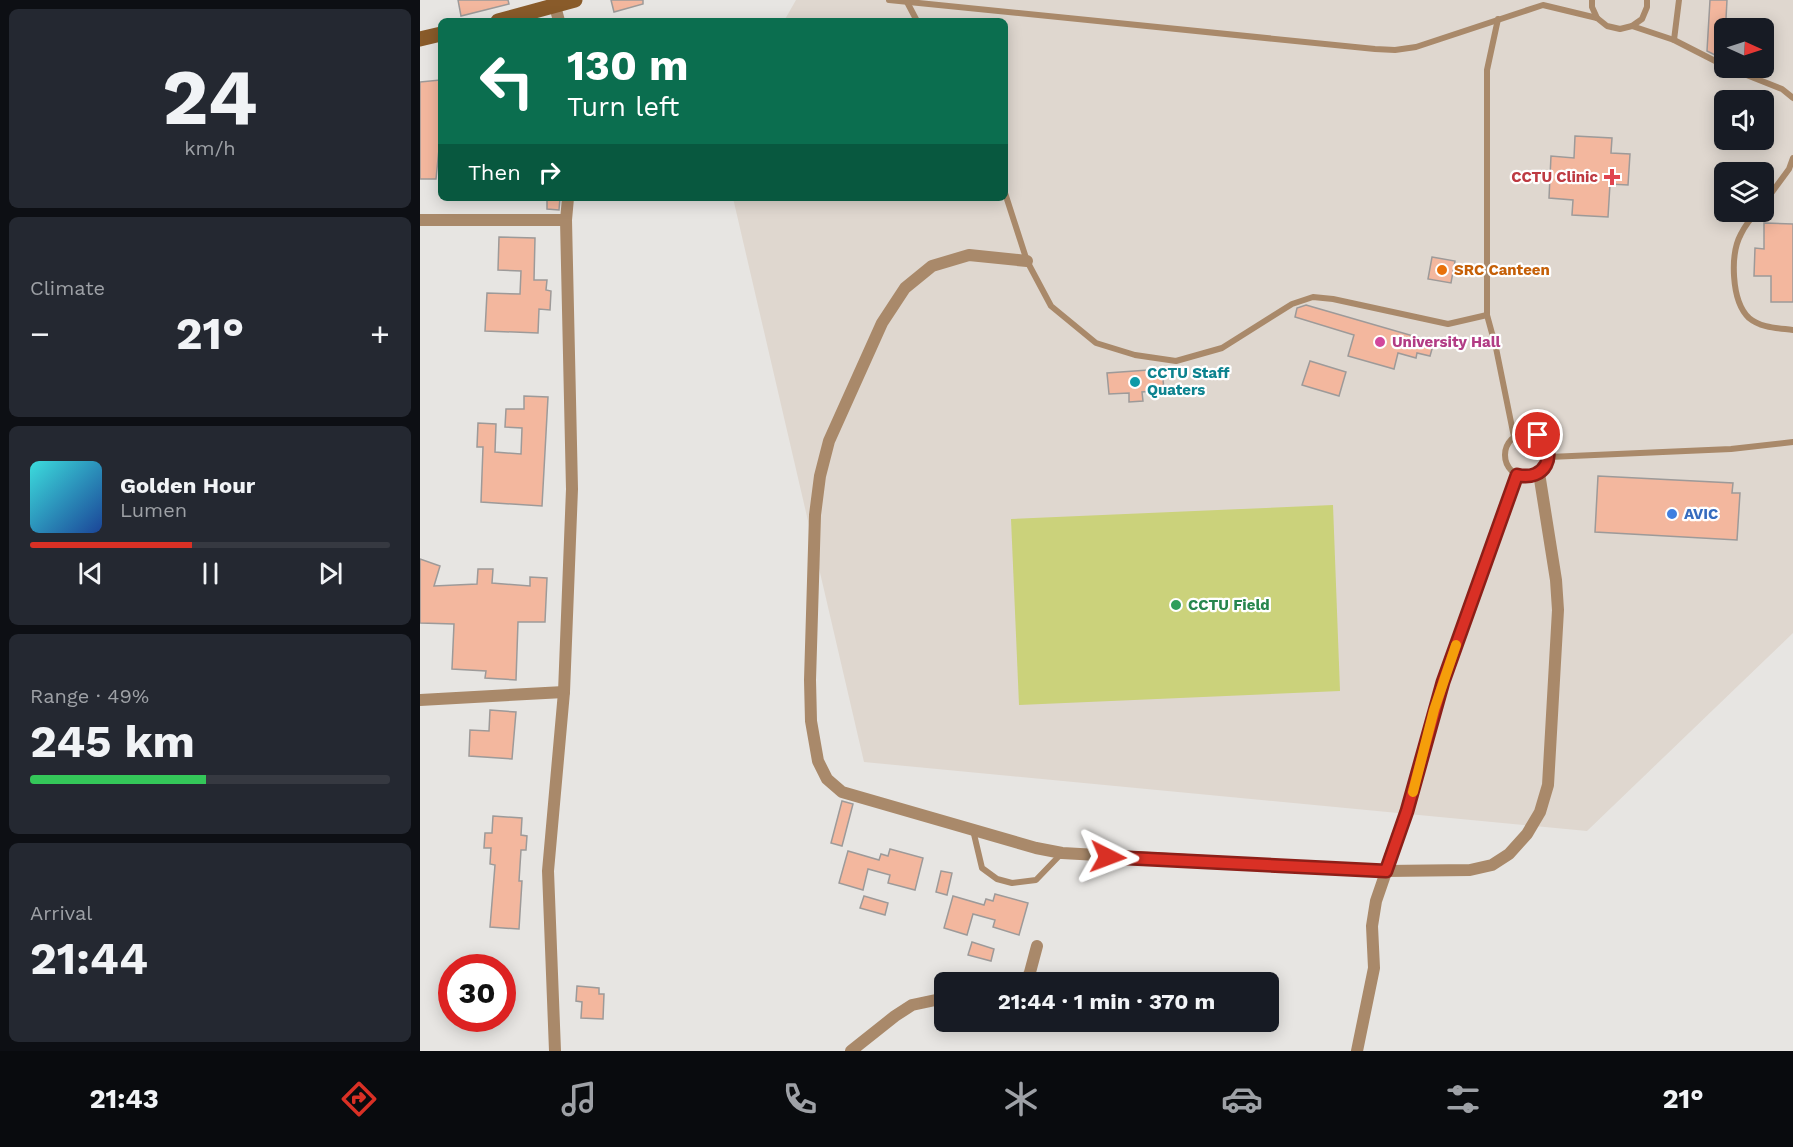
<!DOCTYPE html>
<meta charset="utf-8">
<style>
:root{--surface:#171b24;--page:#242831;--text:#f1f3f6;--muted:#9ea1a6;--line:#363941;--accent:#d93025}
body{margin:0;font-family:"Work Sans",sans-serif;background:var(--page);color:var(--text);height:100vh;display:flex;flex-direction:column;font-size:22px;white-space:nowrap}
*{box-sizing:border-box;margin:0}
p{font-size:20px;color:var(--muted)}
.icon{flex:none;width:33px;height:33px;fill:none;stroke:currentColor;stroke-width:2;stroke-linecap:round;stroke-linejoin:round}
.map{position:relative;flex:1;overflow:hidden}
.drawer{display:flex;flex-direction:column;gap:9px;padding:9px;background:#0d0f14;width:420px}
.drawer>*{flex:none}
.guide{position:absolute;left:18px;top:18px;width:570px;height:183px;border-radius:9px;box-shadow:0 3px 15px #0003;background:#0b6e4f;color:#fff;overflow:hidden}
.needle{width:39px;rotate:93deg}
.buttons{position:absolute;left:1294px;top:18px;display:grid;gap:12px}
.buttons a{display:grid;place-items:center;width:60px;height:60px;border-radius:9px;background:var(--surface);box-shadow:0 3px 15px #0003;font-size:30px}
.speed{position:absolute;left:18px;top:954px;display:flex;gap:12px;font-size:30px;font-weight:700;text-align:center}
.speed>*{display:grid;place-content:center;width:78px;height:78px;border-radius:50%;background:var(--surface);box-shadow:0 3px 15px #0003;line-height:1}
.speed .limit{border:9px solid #d22;background:#fff;color:#111}
.pin{position:absolute;display:grid;place-items:center;width:51px;height:51px;color:#fff;margin:-26px;border:3px solid #fff;border-radius:50%;box-shadow:0 2px 6px #0007}
.me{position:absolute;width:66px;margin:-33px;rotate:93deg;stroke-linejoin:round;filter:drop-shadow(0 0 4px #0008)}
.turn{display:flex;align-items:center;gap:21px;height:126px;padding:0 30px;font-size:27px}
.turn .icon{width:78px;height:78px;stroke-width:2.5}
.turn b{display:block;font-size:42px;line-height:51px}
.then{display:flex;align-items:center;height:57px;padding:0 30px;background:#0003;gap:12px;font-size:22px}
.big{font-size:45px;font-weight:700;line-height:1.1}
.drawer .tile{flex:1;display:flex;flex-direction:column;justify-content:center;gap:9px;min-width:0;padding:0 21px;border-radius:9px;background:var(--page)}
.drawer .dial{align-items:center;gap:0}
.dial b{font-size:78px;line-height:1}
.song{display:flex;align-items:center;gap:18px}
.cover{width:72px;height:72px;border-radius:9px;background:linear-gradient(135deg,hsl(180 70% 55%),hsl(220 70% 35%))}
.played{height:6px;border-radius:3px;background:linear-gradient(90deg,var(--accent) 45%,var(--line) 45%)}
.keys{display:flex;justify-content:space-around;direction:ltr}
.heat{display:flex;justify-content:space-between;align-items:center;font-size:33px;direction:ltr}
.charge{height:9px;border-radius:4px;background:linear-gradient(90deg,#34c759 49%,var(--line) 0)}
.trip{position:absolute;left:514px;top:972px;width:345px;height:60px;border-radius:9px;background:var(--surface);box-shadow:0 3px 15px #0003;font-weight:700;line-height:60px;text-align:center}
.dock{display:flex;height:96px;justify-content:space-around;align-items:center;background:#090b0e;color:var(--muted)}
.dock .icon{width:42px;height:42px}
.dock .current{color:var(--accent)}
.dock b{font-size:27px;color:var(--text)}
main{display:flex;flex:1;min-height:0}
.map>svg:first-child{display:block}
</style>
<main>
<section class="drawer">
<div class="tile dial"><b>24</b><p>km/h</p></div>
<div class="tile"><p>Climate</p>
<div class="heat"><a>−</a><b class="big">21°</b><a>+</a></div>
</div>
<div class="tile">
<div class="song"><i class="cover"></i><div><b>Golden Hour</b><p>Lumen</p></div></div>
<div class="played"></div>
<div class="keys"><svg class="icon" aria-label="previous" viewBox="0 0 24 24"><path d="M18 5L8 12l10 7zM5 5v14"/></svg><svg class="icon" aria-label="pause" viewBox="0 0 24 24"><path d="M8 5v14M16 5v14"/></svg><svg class="icon" aria-label="next" viewBox="0 0 24 24"><path d="M6 5l10 7-10 7zM19 5v14"/></svg></div>
</div>
<div class="tile"><p>Range · 49%</p><b class="big">245 km</b><div class="charge"></div></div>
<div class="tile"><p>Arrival</p><b class="big">21:44</b></div>
</section>
<div class="map">
<svg width="1373" height="1051" viewBox="0 0 1373 1051">
<rect width="100%" height="100%" fill="#e7e5e2"/>
<!-- built -->
<path fill="#dfd7cf" fill-rule="evenodd" d="M 376,0 L 1373,0 L 1373,633 L 1167,831 L 444,762 L 313,198 L 585,198 L 585,21 L 364,21 ZM 1305,28 L 1344,28 L 1344,68 L 1305,68 ZM 1305,100 L 1344,100 L 1344,140 L 1305,140 ZM 1305,172 L 1344,172 L 1344,212 L 1305,212 Z"/>
<!-- green -->
<path fill="#cbd27b" d="M 913,505 L 920,691 L 599,705 L 591,519 Z"/>
<!-- building -->
<g fill="#f3b79e" stroke="#9d9a99" stroke-width="1.5">
<path d="M 38,0 L 88,0 L 89,4 L 41,16 Z"/>
<path d="M 191,0 L 223,0 L 223,4 L 194,12 Z"/>
<path d="M 1290,0 L 1307,0 L 1304,56 L 1295,55 L 1287,51 Z"/>
<path d="M 20,80 L 21,129 L 16,179 L 0,179 L 0,82 Z"/>
<path d="M 1155,136 L 1192,138 L 1191,153 L 1210,154 L 1208,185 L 1190,184 L 1188,217 L 1152,215 L 1153,200 L 1129,198 L 1131,156 L 1154,158 Z"/>
<path d="M 127,198 L 140,198 L 139,210 L 127,209 Z"/>
<path d="M 1344,223 L 1373,224 L 1373,302 L 1351,302 L 1351,276 L 1334,276 L 1335,248 L 1344,249 Z"/>
<path d="M 79,237 L 115,238 L 114,280 L 127,280 L 126,290 L 131,291 L 130,310 L 119,309 L 118,333 L 65,331 L 67,293 L 100,294 L 101,271 L 78,270 Z"/>
<path d="M 1012,257 L 1035,261 L 1031,283 L 1008,279 Z"/>
<path d="M 886,305 L 1014,342 L 1010,356 L 997,353 L 996,358 L 978,353 L 974,369 L 928,356 L 934,335 L 875,317 L 877,308 Z"/>
<path d="M 890,361 L 926,372 L 919,396 L 882,385 Z"/>
<path d="M 742,369 L 744,390 L 722,392 L 723,401 L 709,402 L 709,393 L 689,394 L 687,373 Z"/>
<path d="M 104,396 L 128,397 L 122,506 L 61,502 L 63,447 L 57,447 L 58,423 L 76,424 L 75,452 L 101,454 L 102,428 L 85,427 L 86,409 L 104,409 Z"/>
<path d="M 1178,476 L 1313,483 L 1312,493 L 1320,493 L 1317,540 L 1175,532 Z"/>
<path d="M 0,559 L 20,566 L 14,586 L 57,584 L 58,569 L 73,569 L 72,583 L 110,586 L 110,577 L 127,578 L 125,622 L 98,622 L 96,680 L 65,678 L 66,671 L 32,669 L 34,624 L 0,623 Z"/>
<path d="M 70,710 L 96,712 L 92,759 L 49,756 L 50,730 L 69,731 Z"/>
<path d="M 422,801 L 433,804 L 422,846 L 411,843 Z"/>
<path d="M 73,816 L 102,818 L 101,835 L 107,836 L 106,850 L 101,850 L 99,881 L 102,881 L 99,929 L 70,927 L 75,865 L 70,864 L 71,848 L 64,848 L 65,833 L 72,833 Z"/>
<path d="M 470,849 L 503,858 L 495,890 L 468,883 L 470,875 L 448,869 L 443,890 L 419,883 L 428,851 L 459,860 L 461,854 L 468,856 Z"/>
<path d="M 521,871 L 532,873 L 527,895 L 516,892 Z"/>
<path d="M 575,894 L 608,903 L 599,935 L 573,927 L 575,920 L 553,914 L 547,935 L 524,928 L 533,896 L 564,905 L 566,899 L 573,901 Z"/>
<path d="M 444,896 L 468,903 L 465,915 L 440,908 Z"/>
<path d="M 552,942 L 574,949 L 571,961 L 548,955 Z"/>
<path d="M 157,986 L 179,988 L 179,994 L 184,994 L 183,1019 L 161,1018 L 162,1002 L 156,1001 Z"/>
</g>
<g fill="none" stroke-linecap="round" stroke-linejoin="round">
<!-- lane -->
<g stroke="#a9896a" stroke-width="6">
<path d="M 469,0 L 955,49 L 975,50 L 996,47 L 1123,5 L 1177,18 L 1187,26 L 1200,29 L 1212,26 L 1222,19 L 1227,7 L 1227,0"/>
<path d="M 1172,0 L 1172,7 L 1177,18"/>
<path d="M 487,2 L 497,21"/>
<path d="M 1078,19 L 1067,70 L 1067,315 L 1076,348 L 1094,437"/>
<path d="M 1212,26 L 1254,40 L 1305,66"/>
<path d="M 1254,40 L 1259,0"/>
<path d="M 1309,68 L 1362,89 L 1373,98"/>
<path d="M 585,193 L 607,261 L 631,306 L 676,343 L 715,355 L 756,361 L 802,348 L 872,304 L 893,297 L 913,299 L 1028,324 L 1067,315"/>
<path d="M 1344,203 L 1369,169 L 1373,158"/>
<path d="M 1337,212 C 1331,218 1325,226 1321,234 C 1310,254 1311,301 1329,318 C 1341,328 1358,328 1373,330"/>
<circle cx="1107" cy="455" r="22"/>
<path d="M 1129,457 L 1311,449 L 1373,442"/>
<path d="M 553,830 L 562,868 L 577,879 L 592,883 L 616,880 L 641,854"/>
</g>
<!-- street -->
<g stroke="#a9896a" stroke-width="12">
<path d="M 135,6 L 139,21"/>
<path d="M 0,220 L 146,220"/>
<path d="M 607,261 L 549,255 L 512,266 L 485,288 L 462,323 L 409,441 L 400,476 L 395,515 L 390,680 L 391,721 L 398,761 L 407,779 L 422,792 L 616,848 L 642,853 L 966,871 L 1050,870 L 1072,865 L 1089,854 L 1107,834 L 1120,812 L 1128,785 L 1138,610 L 1136,580 L 1119,473"/>
<path d="M 0,700 L 144,692"/>
<path d="M 593,982 L 609,976 L 617,946"/>
<path d="M 135,1051 L 128,871 L 144,692 L 152,489 L 146,220 L 148,198"/>
<path d="M 431,1051 L 475,1016 L 492,1005 L 525,998"/>
<path d="M 937,1051 L 954,968 L 952,926 L 956,901 L 987,811 L 1023,682 L 1097,475"/>
</g>
<!-- secondary -->
<g stroke="#895b2a" stroke-width="15">
<path d="M 78,21 L 155,0"/>
<path d="M 0,39 L 21,34"/>
</g>
</g>
<g fill="none" stroke-linecap="round" stroke-linejoin="round">
<defs>
<path id="route" d="M 688,857 L 966,871 L 987,811 L 1023,682 L 1097,475 C 1125,482 1139,454 1118,435"/>
</defs>
<!-- route casing -->
<use href="#route" stroke="#8d1f18" stroke-width="15"/>
<!-- route -->
<use href="#route" stroke="#d93025" stroke-width="10"/>
<!-- slow -->
<path stroke="#f59e0b" stroke-width="10" d="M 993,792 L 1014,710 L 1036,645"/>
</g>
<!-- markers -->
<path fill="#e0444e" stroke="#fff" stroke-width="2" d="M1189 168h6v6h6v6h-6v6h-6v-6h-6v-6h6z"/>
<circle fill="#e8710a" stroke="#fff" stroke-width="2" cx="1022" cy="270" r="6"/>
<circle fill="#d1479c" stroke="#fff" stroke-width="2" cx="960" cy="342" r="6"/>
<circle fill="#0f9aa8" stroke="#fff" stroke-width="2" cx="715" cy="382" r="6"/>
<circle fill="#3f7fe0" stroke="#fff" stroke-width="2" cx="1252" cy="514" r="6"/>
<circle fill="#2e9e5b" stroke="#fff" stroke-width="2" cx="756" cy="605" r="6"/>
<g text-anchor="middle" stroke-width="4.5" stroke-linejoin="round" paint-order="stroke">
<!-- health labels -->
<g font-size="15" font-weight="bold" fill="#be3a42" stroke="#fff" text-anchor="end">
<text x="1178" y="182">CCTU Clinic</text>
</g>
<!-- food labels -->
<g font-size="15" font-weight="bold" fill="#c56008" stroke="#fff" text-anchor="start">
<text x="1034" y="275">SRC Canteen</text>
</g>
<!-- hotel labels -->
<g font-size="15" font-weight="bold" fill="#b23c85" stroke="#fff" text-anchor="start">
<text x="972" y="347">University Hall</text>
</g>
<!-- culture labels -->
<g font-size="15" font-weight="bold" fill="#0d838f" stroke="#fff" text-anchor="start">
<text x="727" y="378">CCTU Staff<tspan x="727" dy="17">Quaters</tspan></text>
</g>
<!-- shop labels -->
<g font-size="15" font-weight="bold" fill="#366cbe" stroke="#fff" text-anchor="start">
<text x="1264" y="519">AVIC</text>
</g>
<!-- leisure labels -->
<g font-size="15" font-weight="bold" fill="#27864d" stroke="#fff" text-anchor="start">
<text x="768" y="610">CCTU Field</text>
</g>
</g>
</svg>
<div class="buttons">
<a><svg class="needle" viewBox="-14 -14 28 28"><path d="M0-13l5 13h-10z" fill="#e53935"/><path d="M0 13l5-13h-10z" fill="#9ea1a6"/></svg></a>
<a><svg class="icon" aria-label="sound" viewBox="0 0 24 24"><path d="M4 9h4l5-4v14l-5-4H4zM17 9q2 3 0 6"/></svg></a>
<a><svg class="icon" aria-label="layers" viewBox="0 0 24 24"><path d="M12 4l9 5-9 5-9-5zM3 14l9 5 9-5"/></svg></a>
</div>
<div class="speed"><div class="limit">30</div></div>
<div class="pin" style="left:1118px;top:435px;background:#d93025"><svg class="icon" aria-label="arrive" viewBox="0 0 24 24"><path d="M6 21V4h12l-3 4 3 4H6"/></svg></div>
<svg class="me" style="left:688px;top:857px" viewBox="-20 -20 40 40"><path d="M0-17L14 15 0 8-14 15z" fill="#d93025" stroke="#fff" stroke-width="4"/></svg>
<div class="trip">21:44 · 1 min · 370 m</div>
<div class="guide">
<div class="turn"><svg class="icon" aria-label="left" viewBox="0 0 24 24"><path d="M17 20v-9H6M10 6l-5 5 5 5"/></svg><div><b>130 m</b>Turn left</div></div>
<div class="then">Then<svg class="icon" aria-label="right" viewBox="0 0 24 24"><path d="M7 20v-9h11M14 6l5 5-5 5"/></svg></div>
</div>
</div>
</main>
<nav class="dock">
<b>21:43</b>
<svg class="icon current" aria-label="directions" viewBox="0 0 24 24"><path d="M12 3l9 9-9 9-9-9zM9 14v-3h6M13 9l2 2-2 2"/></svg>
<svg class="icon" aria-label="music" viewBox="0 0 24 24"><path d="M9 18V5l10-2v13"/><circle cx="6" cy="18" r="3"/><circle cx="16" cy="16" r="3"/></svg>
<svg class="icon" aria-label="phone" viewBox="0 0 24 24"><path d="M5 4h4l2 5-3 2q2 4 5 5l2-3 5 2v4C11 20 4 13 5 4z"/></svg>
<svg class="icon" aria-label="climate" viewBox="0 0 24 24"><path d="M12 3v18M4 7l16 10M4 17L20 7"/></svg>
<svg class="icon" aria-label="car" viewBox="0 0 24 24"><path d="M5 17H2v-5l4-1 3-4h7l3 4 3 1v5h-3M9 17h6M6 11h13"/><circle cx="7" cy="17" r="2"/><circle cx="17" cy="17" r="2"/></svg>
<svg class="icon" aria-label="filters" viewBox="0 0 24 24"><path d="M4 7h16M4 17h16"/><circle cx="9" cy="7" r="2"/><circle cx="15" cy="17" r="2"/></svg>
<b>21°</b>
</nav>
